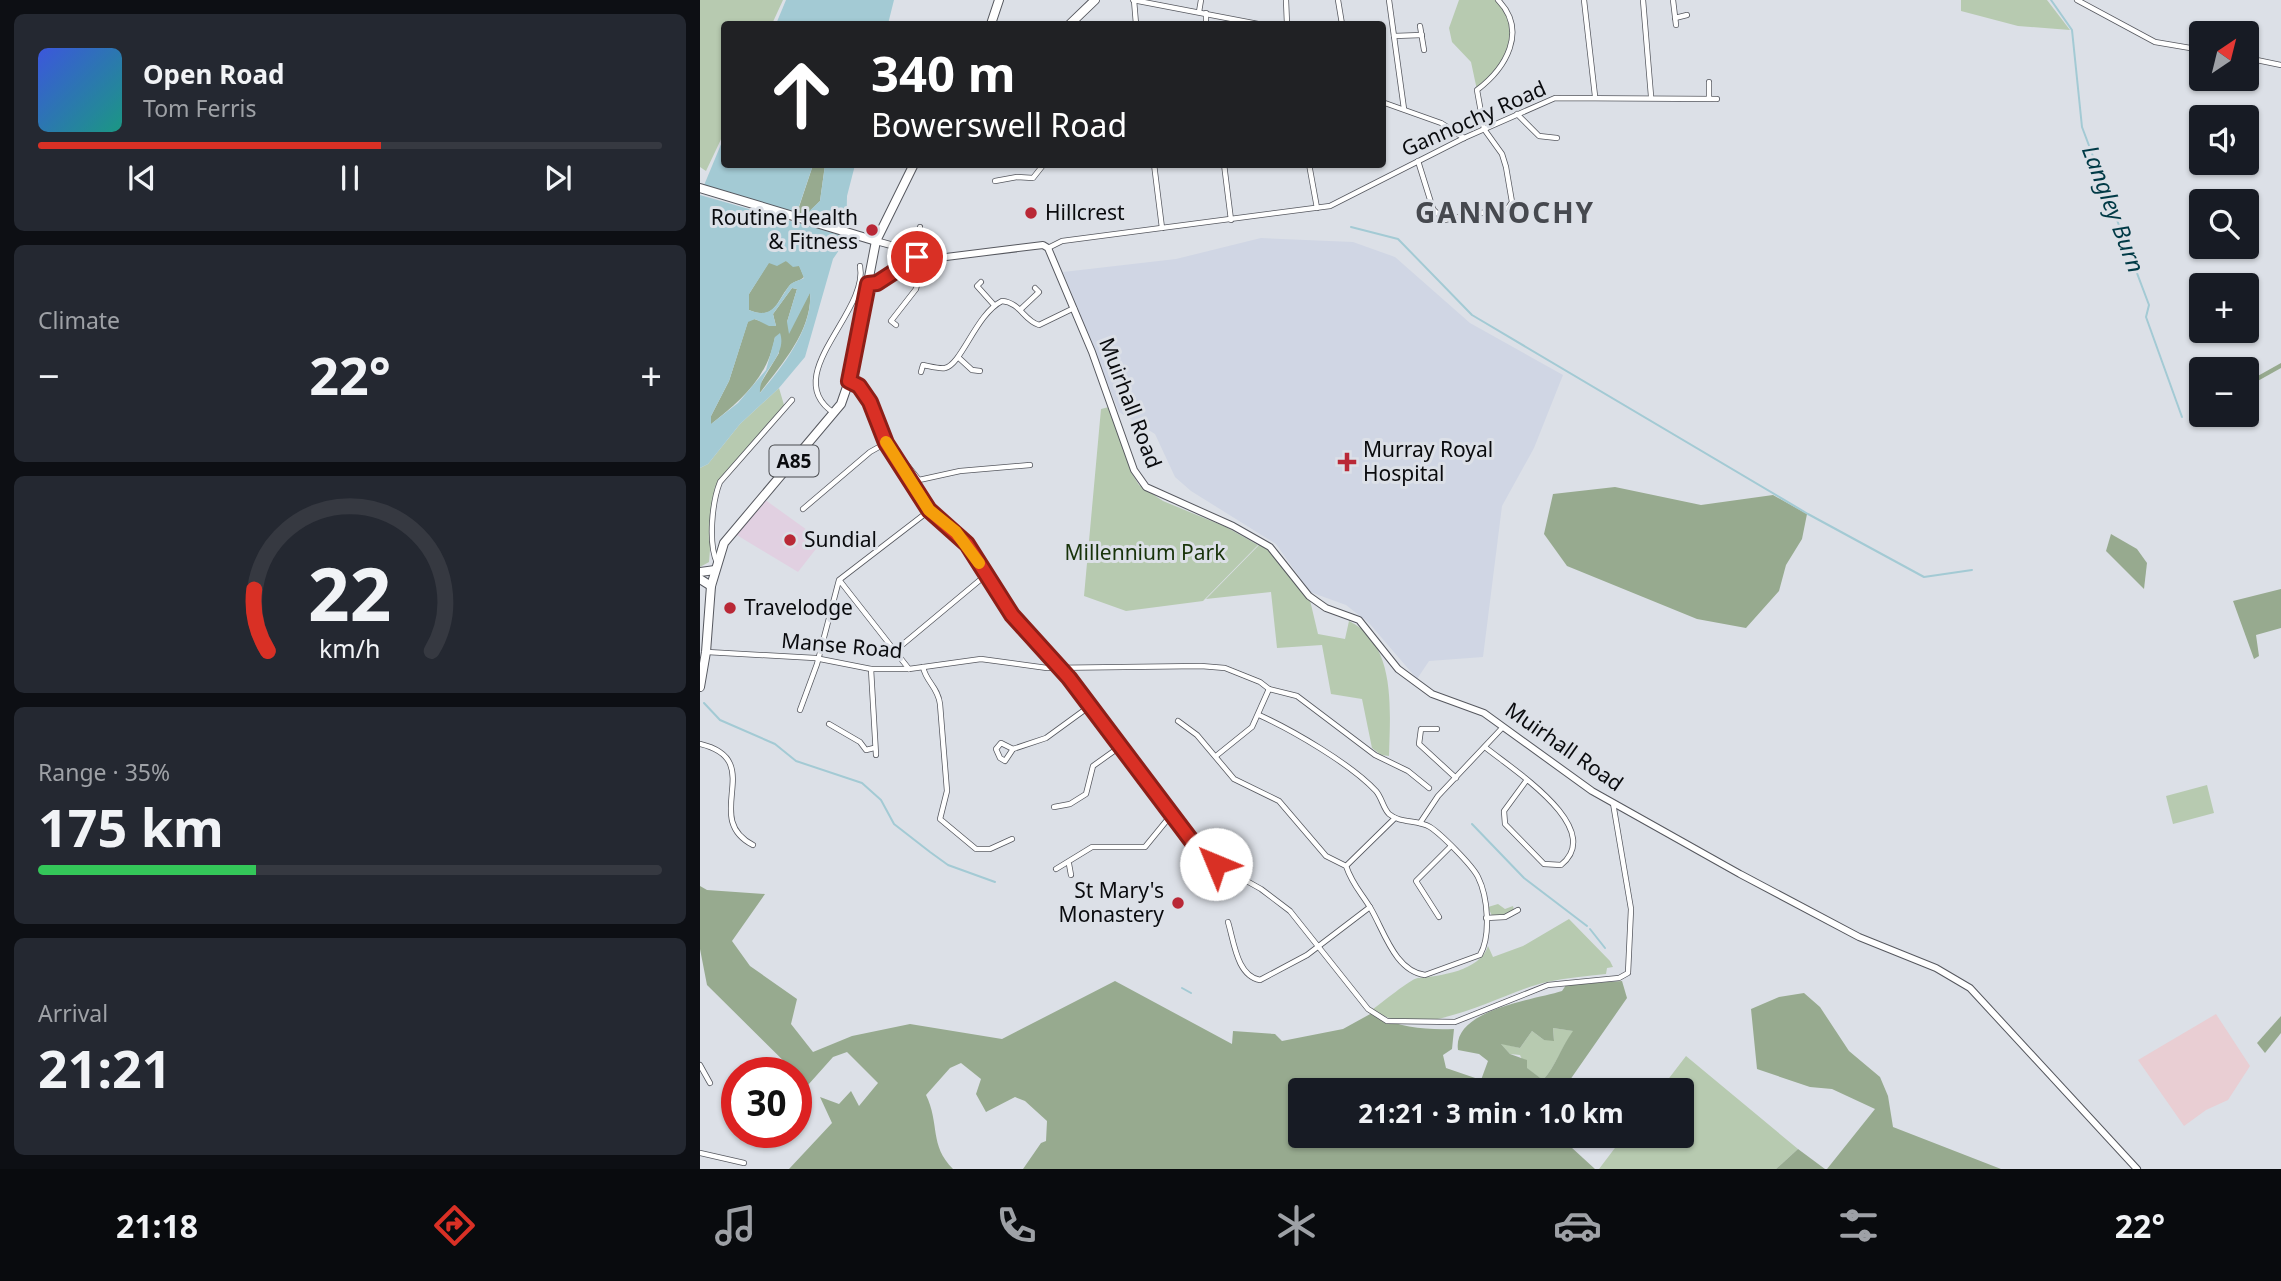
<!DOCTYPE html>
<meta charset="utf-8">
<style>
:root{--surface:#171b24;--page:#242831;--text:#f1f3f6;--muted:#9ea1a6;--line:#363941;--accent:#d93025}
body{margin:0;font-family:"Noto Sans",sans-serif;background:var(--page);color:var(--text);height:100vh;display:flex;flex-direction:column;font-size:26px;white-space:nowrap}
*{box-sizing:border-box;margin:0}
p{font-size:23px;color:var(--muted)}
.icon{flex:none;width:38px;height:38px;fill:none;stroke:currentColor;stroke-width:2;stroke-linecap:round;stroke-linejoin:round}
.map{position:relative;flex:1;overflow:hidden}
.panel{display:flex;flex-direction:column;gap:14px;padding:14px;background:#0d0f14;width:700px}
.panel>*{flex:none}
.banner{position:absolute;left:21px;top:21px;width:665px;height:147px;border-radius:7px;box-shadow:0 2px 5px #0004;background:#202124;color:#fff;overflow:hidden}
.needle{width:46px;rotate:35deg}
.buttons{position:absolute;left:1489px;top:21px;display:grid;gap:14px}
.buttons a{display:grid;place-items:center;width:70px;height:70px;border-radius:7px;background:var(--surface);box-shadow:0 2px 5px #0004;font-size:35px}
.speed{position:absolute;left:21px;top:1057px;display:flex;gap:14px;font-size:35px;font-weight:700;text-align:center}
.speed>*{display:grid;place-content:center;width:91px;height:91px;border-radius:50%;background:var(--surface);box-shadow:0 2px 5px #0004;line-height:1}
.speed .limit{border:10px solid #d22;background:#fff;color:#111}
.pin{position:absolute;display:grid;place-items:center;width:60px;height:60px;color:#fff;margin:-30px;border:4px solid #fff;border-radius:50%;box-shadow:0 2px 7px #0007}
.me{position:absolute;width:77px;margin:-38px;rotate:315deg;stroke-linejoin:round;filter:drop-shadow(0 0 5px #0008)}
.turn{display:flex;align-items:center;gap:24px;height:147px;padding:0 35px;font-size:32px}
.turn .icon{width:91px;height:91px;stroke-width:2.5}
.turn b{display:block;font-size:49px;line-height:60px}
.big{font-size:52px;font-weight:700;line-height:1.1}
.panel .tile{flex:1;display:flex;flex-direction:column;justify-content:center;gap:10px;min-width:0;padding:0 24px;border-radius:10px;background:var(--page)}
.panel .dial{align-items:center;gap:0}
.dial svg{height:182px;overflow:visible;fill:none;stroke:var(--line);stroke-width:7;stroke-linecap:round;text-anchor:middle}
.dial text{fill:var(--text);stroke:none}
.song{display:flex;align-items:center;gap:21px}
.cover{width:84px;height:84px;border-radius:10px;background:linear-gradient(135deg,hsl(230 70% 55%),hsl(170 70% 35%))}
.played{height:7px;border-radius:4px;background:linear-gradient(90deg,var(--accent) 55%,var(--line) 55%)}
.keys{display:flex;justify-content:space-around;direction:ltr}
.heat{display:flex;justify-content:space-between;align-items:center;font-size:38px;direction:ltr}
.charge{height:10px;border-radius:5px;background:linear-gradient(90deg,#34c759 35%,var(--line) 0)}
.trip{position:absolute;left:588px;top:1078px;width:406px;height:70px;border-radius:7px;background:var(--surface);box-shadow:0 2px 5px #0004;font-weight:700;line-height:70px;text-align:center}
.dock{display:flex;height:112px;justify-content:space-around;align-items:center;background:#090b0e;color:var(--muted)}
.dock .icon{width:49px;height:49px}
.dock .active{color:var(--accent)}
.dock b{font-size:32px;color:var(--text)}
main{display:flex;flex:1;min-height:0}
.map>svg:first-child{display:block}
</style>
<main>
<section class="panel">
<div class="tile">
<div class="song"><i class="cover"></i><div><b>Open Road</b><p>Tom Ferris</p></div></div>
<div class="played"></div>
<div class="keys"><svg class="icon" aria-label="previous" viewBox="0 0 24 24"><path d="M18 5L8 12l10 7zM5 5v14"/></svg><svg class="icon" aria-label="pause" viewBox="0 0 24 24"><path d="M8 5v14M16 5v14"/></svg><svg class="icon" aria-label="next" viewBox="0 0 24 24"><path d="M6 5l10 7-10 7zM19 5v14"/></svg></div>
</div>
<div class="tile"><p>Climate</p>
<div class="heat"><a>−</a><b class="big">22°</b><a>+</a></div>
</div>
<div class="tile dial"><svg viewBox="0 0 100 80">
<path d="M14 69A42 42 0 1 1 86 69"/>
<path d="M14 69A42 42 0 0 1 8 42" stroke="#d93025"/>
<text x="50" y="56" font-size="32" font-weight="700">22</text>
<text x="50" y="72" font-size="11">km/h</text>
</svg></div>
<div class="tile"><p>Range · 35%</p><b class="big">175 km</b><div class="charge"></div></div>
<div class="tile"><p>Arrival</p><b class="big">21:21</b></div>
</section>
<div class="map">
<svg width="1581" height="1169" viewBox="0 0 1581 1169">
<rect width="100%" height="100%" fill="#dce0e7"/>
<!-- built -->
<path fill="#d0d6e4" d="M 561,238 L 653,242 L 695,257 L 770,323 L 863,375 L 834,448 L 802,506 L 783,657 L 729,661 L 717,679 L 669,623 L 646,605 L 610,592 L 576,544 L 491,491 L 475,477 L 455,434 L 419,412 L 363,272 L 476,259 Z"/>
<!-- industrial -->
<path fill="#e9ced3" d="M 1516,1014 L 1550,1066 L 1528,1100 L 1506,1110 L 1484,1126 L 1438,1060 Z"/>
<!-- education -->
<path fill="#e1d0e1" d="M 64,499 L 114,535 L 119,545 L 98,572 L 35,534 Z"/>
<!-- green -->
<g fill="#b7cab0">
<path d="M 0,0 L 83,0 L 72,24 L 24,24 L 24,133 L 6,171 L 0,167 Z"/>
<path d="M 759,0 L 798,0 C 830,34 804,66 777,90 L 771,62 L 752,42 L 749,28 Z"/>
<path d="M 1261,0 L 1347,0 L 1370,30 L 1318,26 L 1261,11 Z"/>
<path d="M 79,388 L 84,405 L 15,487 L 9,562 L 0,567 L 0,468 L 8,464 L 40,424 Z"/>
<path d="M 409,407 L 431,472 L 439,485 L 463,501 L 526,527 L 558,545 L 503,601 L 426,611 L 384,596 L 401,409 Z"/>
<path d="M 561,543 L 570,547 L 609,596 L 618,634 L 645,639 L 649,621 C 697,644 690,711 689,756 L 681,755 L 672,748 L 662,699 L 631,694 L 622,645 L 577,648 L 571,592 L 506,599 Z"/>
<path d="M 1507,785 L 1514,813 L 1473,824 L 1466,796 Z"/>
<path d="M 798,904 L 805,909 L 813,906 L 814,910 L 804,916 L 792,916 L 788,907 Z"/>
<path d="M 869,919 L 910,961 L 913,967 L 907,968 L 906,974 C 887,976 866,978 847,982 C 801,992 718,1046 673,1009 C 682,1003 710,979 718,978 C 740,976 780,971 788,946 L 793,957 L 823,946 Z"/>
<path d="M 853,1028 L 874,1031 C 861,1047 856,1066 843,1080 L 826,1068 L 820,1055 L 810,1054 L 800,1043 L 820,1048 L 832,1031 L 844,1040 L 854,1040 Z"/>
<path d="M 986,1056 L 1098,1149 L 1076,1169 L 899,1169 L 924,1136 L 982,1136 L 982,1090 L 960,1090 Z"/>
</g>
<!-- forest -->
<g fill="#97aa8f" fill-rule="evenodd">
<path d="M 113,165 L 125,165 L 120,201 L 103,218 L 96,216 Z"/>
<path d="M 86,261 L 99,265 L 104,277 C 100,281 94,281 90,285 C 76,301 76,321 49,310 L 49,294 L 69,262 Z"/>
<path d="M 92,288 L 97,289 L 87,322 L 97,317 L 110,292 C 113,330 81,365 59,394 L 59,386 L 79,353 L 75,337 C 68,377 41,401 10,425 L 11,416 L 29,381 L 48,321 L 54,319 L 76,326 L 73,314 Z"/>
<path d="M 1581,363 L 1581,368 L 1547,387 L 1547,382 Z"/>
<path d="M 915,487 L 1001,505 L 1073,495 L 1107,514 L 1102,539 L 1086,565 L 1079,591 L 1046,628 L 997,619 L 867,566 L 844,534 L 853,494 Z"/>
<path d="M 1411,534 L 1437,549 L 1447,563 L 1444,589 L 1406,551 Z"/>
<path d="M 1581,589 L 1581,628 L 1556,635 L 1559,656 L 1554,659 L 1533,601 Z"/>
<path d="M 0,886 L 7,890 L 65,894 L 32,941 L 50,966 L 97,999 L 91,1024 L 113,1052 L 152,1036 L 210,1024 L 302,1039 L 415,981 L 532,1044 L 533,1031 L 575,1034 L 582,1041 L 643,1029 L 672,1013 C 697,1028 726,1030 754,1029 L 752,1049 L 743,1055 L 746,1068 L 781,1080 L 788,1061 L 779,1054 L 758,1050 C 752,1010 833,1000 862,991 L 866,985 L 922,981 L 927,998 L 863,1090 L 600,1090 L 600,1136 L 859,1136 L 895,1169 L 323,1169 L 341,1143 L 346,1141 L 347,1121 L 325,1101 L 315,1097 L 286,1112 L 276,1094 L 281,1079 L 261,1063 L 250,1068 L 226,1095 C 240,1124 229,1145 253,1169 L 89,1169 L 132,1123 L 120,1097 L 139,1104 L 151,1091 L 159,1106 L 178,1083 L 147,1052 L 133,1057 L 108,1085 L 7,985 L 0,949 ZM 853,1028 L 873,1031 C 861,1047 856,1066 843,1080 L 827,1068 L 827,1060 L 810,1054 L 801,1044 L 820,1048 L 832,1031 L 844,1040 L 854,1041 Z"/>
<path d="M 1104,993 L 1120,1007 L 1149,1051 L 1180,1077 L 1188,1096 L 1193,1127 L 1301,1169 L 1127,1169 L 1175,1109 L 1132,1089 L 1110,1087 L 1057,1069 L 1051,1009 L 1079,997 Z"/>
<path d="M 1581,1016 L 1581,1033 L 1565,1053 L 1557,1043 Z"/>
<path d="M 1098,1149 L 1125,1169 L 1076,1169 Z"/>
</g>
<!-- water -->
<g fill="#a3cad4" fill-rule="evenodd">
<path d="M 86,0 L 194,0 L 188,24 L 76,24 Z"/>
<path d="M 24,137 L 24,164 L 113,165 L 96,215 L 102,218 L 120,201 L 125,165 L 155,165 L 147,196 L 146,240 L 133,259 L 105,357 L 79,388 L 40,424 L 8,464 L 0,468 L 0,195 ZM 86,261 L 93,267 L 99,266 L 104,278 C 99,281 93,281 89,286 C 77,303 73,320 49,310 L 49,294 L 69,263 L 77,266 ZM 92,288 L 97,289 L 87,322 L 89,334 L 110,293 C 113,328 82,368 60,393 C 58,372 88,356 80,333 L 75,337 L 66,370 L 38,403 L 11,424 L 11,416 L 29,381 L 48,322 L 55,319 L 69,326 L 76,326 L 73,314 Z"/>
</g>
<!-- pier -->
<path fill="#dce0e7" d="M 0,186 L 151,230 L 150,238 L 0,195 Z"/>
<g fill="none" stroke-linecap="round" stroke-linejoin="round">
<!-- stream -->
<g stroke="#a3cad4" stroke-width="2">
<path d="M 1351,0 L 1372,30 L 1382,127 L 1449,305 L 1446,317 L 1482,417"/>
<path d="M 651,227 L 698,239 L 772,315 L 1108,514 L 1224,577 L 1272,570"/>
<path d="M 4,703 L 20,720 L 75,744 L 96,761 L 162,783 L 181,800 L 194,824 L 230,852 L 248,865 L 295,882"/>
<path d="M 772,824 L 824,878 L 887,926"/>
<path d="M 890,929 L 905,948"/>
<path d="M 482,988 L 491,993"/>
</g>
<defs>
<g id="minor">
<path d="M 433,0 L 558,24"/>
<path d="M 434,0 L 436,24"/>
<path d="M 586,0 L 587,24"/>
<path d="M 638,0 L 642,24"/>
<path d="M 689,0 L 704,109"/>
<path d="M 884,0 L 895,96"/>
<path d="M 943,0 L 951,96"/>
<path d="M 973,0 L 976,25"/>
<path d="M 1377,0 L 1455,42 L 1502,50"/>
<path d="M 499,12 L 501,0"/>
<path d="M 506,13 L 506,24"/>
<path d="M 975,18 L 987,15"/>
<path d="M 720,26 L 724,50"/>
<path d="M 694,36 L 722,35"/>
<path d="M 1547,58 L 1581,65"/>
<path d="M 1009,98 L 1009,82"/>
<path d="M 682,102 L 741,123 L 764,138"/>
<path d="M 817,114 L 839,136 L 857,138"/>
<path d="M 718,161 L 733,209 L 744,220 L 808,208 L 812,202 L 806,167 L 802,154 L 784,129 L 777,90 C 806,68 828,31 798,0"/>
<path d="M 454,164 L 462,228"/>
<path d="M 524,164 L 531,220"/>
<path d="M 609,164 L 617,208"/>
<path d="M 295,181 L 317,177 L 333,178 L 344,164"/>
<path d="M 348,248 L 362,241 L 630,206 L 764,138 L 855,98 L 1017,99"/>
<path d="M 214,252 L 220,227"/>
<path d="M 281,282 L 277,286 L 294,305"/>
<path d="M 169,284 L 206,266 L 219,254"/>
<path d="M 321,309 L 339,292 L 335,288"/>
<path d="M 196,325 L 191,321 L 216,289 L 224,256"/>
<path d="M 259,358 L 272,370 L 280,371"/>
<path d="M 221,372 L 223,365 C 229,366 239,369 245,368 C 262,364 276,314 302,301 C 321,303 323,320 339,325 L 374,308"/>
<path d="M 150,381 L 159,386 L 170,402 L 186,443 L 230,510 L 266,544 L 312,615 L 369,678 L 497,848 L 518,865 L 561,889 L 590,911 L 668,1009 L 687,1021 L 755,1022 L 848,985 L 919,978 L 928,973 L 931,909 L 913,803"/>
<path d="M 134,413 C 78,376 169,313 160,266"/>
<path d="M 185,437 L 219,480 L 260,471 L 330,465"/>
<path d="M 103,509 L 170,452 L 186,443"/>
<path d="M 17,563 C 8,543 12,502 20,482 L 92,400"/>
<path d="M 140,581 L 209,669"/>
<path d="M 196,650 L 286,575"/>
<path d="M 7,652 L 115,658 L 171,669 L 209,669 L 281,659 L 347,668 L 501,666 L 525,668 L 560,682 L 569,689 L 597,696 L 675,755 L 708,771 L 729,788"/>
<path d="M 223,667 C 226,682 238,687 240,704 L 247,791 L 240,819 L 276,849 L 290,849 L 312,839"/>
<path d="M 171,669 L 176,755"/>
<path d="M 100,710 L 117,664 L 139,580 L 230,510"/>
<path d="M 478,721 L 497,735 L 534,779 L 579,801 L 626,856 L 646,866 C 653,886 661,892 671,909 C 684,931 695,971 725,975 L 780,955 C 791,936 788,897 778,877 C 772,865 741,834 730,827 C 717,819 701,824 689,814 C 683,808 682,798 676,791 C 651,764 592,730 559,715"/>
<path d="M 129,724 L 160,742 L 166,750 L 174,748"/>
<path d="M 737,729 L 721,729 L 719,744 L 756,778"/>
<path d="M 0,744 C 68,760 0,818 53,845"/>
<path d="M 785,747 C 810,768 907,828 861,865 L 844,864 L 805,824 L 804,811 L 826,781"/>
<path d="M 313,749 L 305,761 L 300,758 L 296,749 L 301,743 L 313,749 L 346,738 L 390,706"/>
<path d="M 516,756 L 552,727 L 569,689"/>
<path d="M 354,807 L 370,804 L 386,794 L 393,766 L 421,746"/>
<path d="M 720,823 L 738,796 L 803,727"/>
<path d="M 369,864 L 371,875"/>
<path d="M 646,866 L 695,818"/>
<path d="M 356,869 L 392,847 L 445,847 L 472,814"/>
<path d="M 739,917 L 716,881 L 750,847"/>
<path d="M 786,918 L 805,917 L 818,910"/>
<path d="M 528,922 C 534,942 537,976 560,980 L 607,955 L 670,907"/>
<path d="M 0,1065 L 10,1083"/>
<path d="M 0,1153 L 44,1163"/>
</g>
<path id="tertiary" d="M 176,241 L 238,258 L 343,245 L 348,248 L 392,352 L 434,470 L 446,487 L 533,526 L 570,547 L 609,596 L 626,608 L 659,620 L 698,669 L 732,694 L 784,713 L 892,791 L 1040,874 L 1159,937 L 1236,968 L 1270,988 L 1437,1169"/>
<g id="primary">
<path d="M 291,24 L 299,0"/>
<path d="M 370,24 L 395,0"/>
<path d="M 0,188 L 176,241"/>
<path d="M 0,572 L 15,570"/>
<path d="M 0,579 L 11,586"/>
<path d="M 0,687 L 6,652 L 11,586 L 24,543 L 141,404 L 149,381 L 176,241 L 214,164"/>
</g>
</defs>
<!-- minor casing -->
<use href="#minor" stroke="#56585f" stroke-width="6"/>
<!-- tertiary casing -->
<use href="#tertiary" stroke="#56585f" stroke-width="8"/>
<!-- primary casing -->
<use href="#primary" stroke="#56585f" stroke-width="10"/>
<!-- minor -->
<use href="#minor" stroke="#fff" stroke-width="4.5"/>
<!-- tertiary -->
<use href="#tertiary" stroke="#fff" stroke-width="6"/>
<!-- primary -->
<use href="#primary" stroke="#fff" stroke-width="8"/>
</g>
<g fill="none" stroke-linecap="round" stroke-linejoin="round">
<defs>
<path id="route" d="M 217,257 L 177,283 L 168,284 L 149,381 L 159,386 L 170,402 L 186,443 L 229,510 L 267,544 L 312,615 L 369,678 L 497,848 L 516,864"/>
</defs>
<!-- route casing -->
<use href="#route" stroke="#8d1f18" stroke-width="18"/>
<!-- route -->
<use href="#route" stroke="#d93025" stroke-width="12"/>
<!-- slow -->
<path stroke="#f59e0b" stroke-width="12" d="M 186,442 L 229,510 L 256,532 L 279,563"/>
</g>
<!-- markers -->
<g fill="#b92836" stroke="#dce0e7" stroke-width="2.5">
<circle cx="331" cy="213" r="7"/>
<circle cx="172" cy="230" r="7"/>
<path d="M643.5 451.5h7v7h7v7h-7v7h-7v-7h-7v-7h7z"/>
<circle cx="90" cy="540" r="7"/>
<circle cx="30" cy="608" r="7"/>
<circle cx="478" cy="903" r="7"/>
</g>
<g text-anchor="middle" stroke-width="6" stroke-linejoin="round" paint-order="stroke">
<!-- shield labels -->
<rect fill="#dce0e7" stroke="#494b4f" stroke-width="2" x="69.5" y="445.5" width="49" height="31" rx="5"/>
<g font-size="19" font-weight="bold" fill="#0a0b0e">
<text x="94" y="468">A85</text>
</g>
<!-- street labels -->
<g font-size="21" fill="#0a0b0e" stroke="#dce0e7">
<text transform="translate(774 119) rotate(-24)" y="7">Gannochy Road</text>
<text transform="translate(430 403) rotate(69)" y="7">Muirhall Road</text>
<text transform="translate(142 646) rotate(5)" y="7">Manse Road</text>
<text transform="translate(864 747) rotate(35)" y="7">Muirhall Road</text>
</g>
<!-- poi labels -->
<g font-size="21" fill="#0a0b0e" stroke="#dce0e7" text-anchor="start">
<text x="345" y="220">Hillcrest</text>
<text x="158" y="225" text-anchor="end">Routine Health<tspan x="158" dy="24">&amp; Fitness</tspan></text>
<text x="663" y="457">Murray Royal<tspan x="663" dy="24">Hospital</tspan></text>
<text x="104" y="547">Sundial</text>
<text x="44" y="615">Travelodge</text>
<text x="464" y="898" text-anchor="end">St Mary's<tspan x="464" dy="24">Monastery</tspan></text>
</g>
<!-- park labels -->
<g font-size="21" fill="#18330a" stroke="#dce0e7">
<text x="445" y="560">Millennium Park</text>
</g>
<!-- water labels -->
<g font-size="23" font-style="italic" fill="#003a46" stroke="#dce0e7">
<text transform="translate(1413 209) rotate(69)" y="8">Langley Burn</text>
</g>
<!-- district labels -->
<g font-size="28" font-weight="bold" letter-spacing="2" fill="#46494f" stroke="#dce0e7">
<text x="805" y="223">GANNOCHY</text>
</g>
</g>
</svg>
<div class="buttons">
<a><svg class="needle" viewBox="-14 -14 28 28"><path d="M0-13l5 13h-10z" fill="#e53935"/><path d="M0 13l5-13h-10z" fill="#9ea1a6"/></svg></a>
<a><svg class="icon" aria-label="sound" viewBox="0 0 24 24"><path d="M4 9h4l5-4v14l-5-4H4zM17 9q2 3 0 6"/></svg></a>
<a><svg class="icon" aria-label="search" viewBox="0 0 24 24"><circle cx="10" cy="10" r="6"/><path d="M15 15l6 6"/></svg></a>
<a>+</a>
<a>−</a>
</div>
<div class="speed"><div class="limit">30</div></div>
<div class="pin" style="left:217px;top:257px;background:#d93025"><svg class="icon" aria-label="arrive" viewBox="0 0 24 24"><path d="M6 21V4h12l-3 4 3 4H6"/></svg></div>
<svg class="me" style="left:516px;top:864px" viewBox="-20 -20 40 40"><circle r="19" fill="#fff"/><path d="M0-13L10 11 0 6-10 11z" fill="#d93025"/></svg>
<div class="trip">21:21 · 3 min · 1.0 km</div>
<div class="banner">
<div class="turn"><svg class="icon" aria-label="ahead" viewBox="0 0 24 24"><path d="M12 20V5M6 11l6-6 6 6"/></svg><div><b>340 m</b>Bowerswell Road</div></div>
</div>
</div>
</main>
<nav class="dock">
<b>21:18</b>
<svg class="icon active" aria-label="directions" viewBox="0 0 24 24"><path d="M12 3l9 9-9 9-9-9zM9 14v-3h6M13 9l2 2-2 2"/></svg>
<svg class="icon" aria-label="music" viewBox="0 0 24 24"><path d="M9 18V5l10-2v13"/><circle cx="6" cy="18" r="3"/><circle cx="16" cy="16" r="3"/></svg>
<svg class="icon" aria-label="phone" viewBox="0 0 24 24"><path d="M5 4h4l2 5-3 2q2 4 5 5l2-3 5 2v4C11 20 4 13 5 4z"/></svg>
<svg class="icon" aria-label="climate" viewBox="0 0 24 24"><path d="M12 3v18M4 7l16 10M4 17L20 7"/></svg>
<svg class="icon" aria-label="car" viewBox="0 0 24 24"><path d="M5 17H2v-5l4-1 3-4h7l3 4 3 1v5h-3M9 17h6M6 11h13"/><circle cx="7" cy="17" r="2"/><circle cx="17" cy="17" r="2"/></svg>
<svg class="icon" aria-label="filters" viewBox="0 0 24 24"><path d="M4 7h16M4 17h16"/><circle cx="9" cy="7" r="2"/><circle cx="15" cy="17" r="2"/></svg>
<b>22°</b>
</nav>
